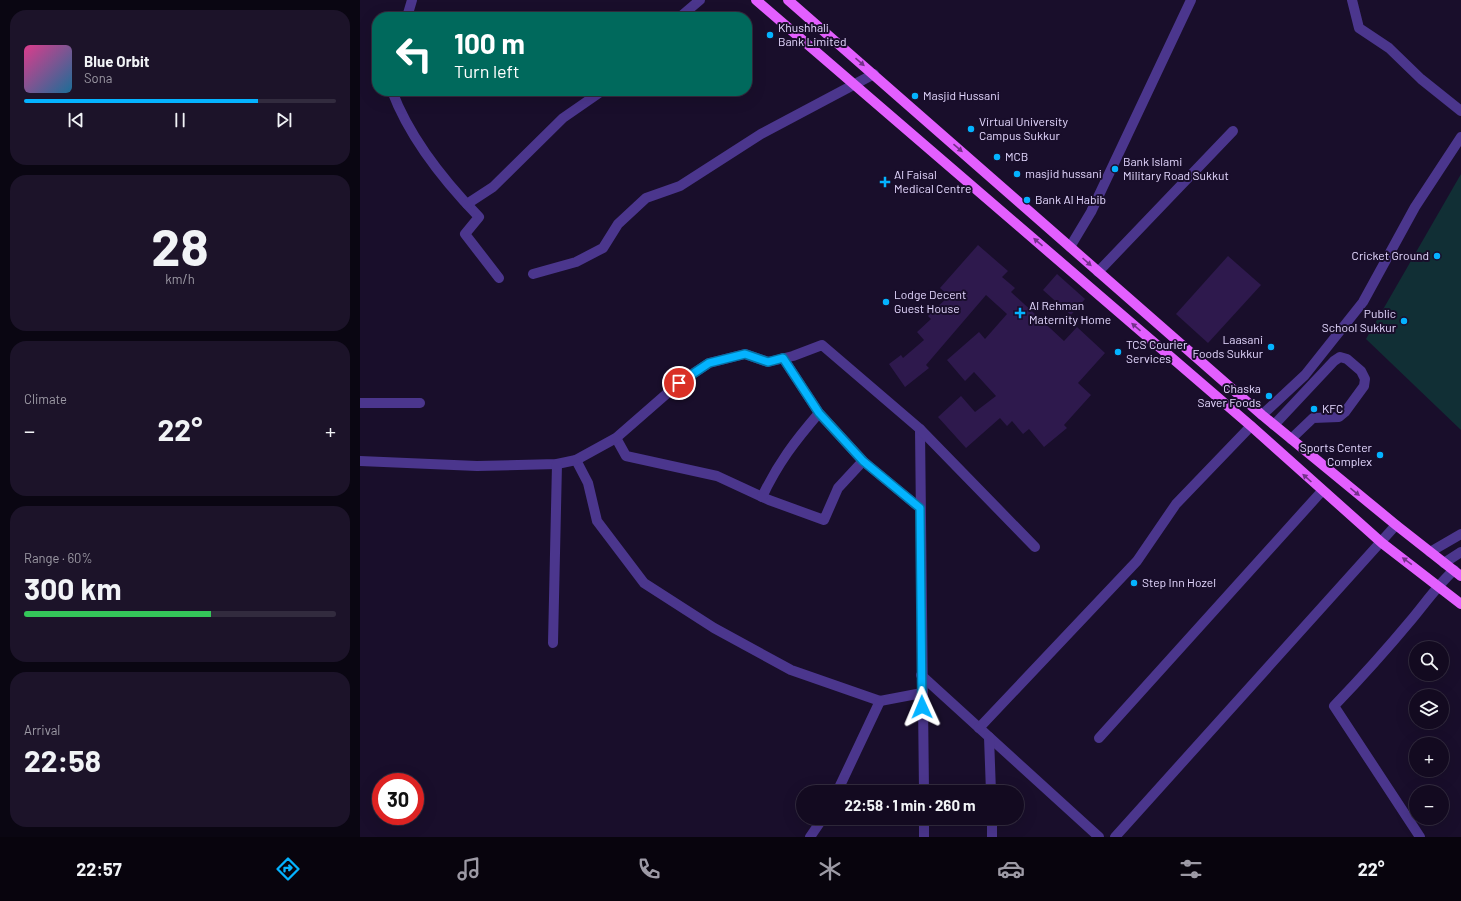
<!DOCTYPE html>
<meta charset="utf-8">
<style>
:root{--surface:#130a20;--page:#1c1329;--text:#f1f3f6;--muted:#9d9aa5;--line:#322b3e;--accent:#04b3ff}
body{margin:0;font-family:Barlow,sans-serif;background:var(--page);color:var(--text);height:100vh;display:flex;flex-direction:column;font-size:15px;white-space:nowrap}
*{box-sizing:border-box;margin:0}
p{font-size:13px;color:var(--muted)}
.icon{flex:none;width:22px;height:22px;fill:none;stroke:currentColor;stroke-width:2;stroke-linecap:round;stroke-linejoin:round}
.map{position:relative;flex:1;overflow:hidden}
.side{display:flex;flex-direction:column;gap:10px;padding:10px;background:#0a0612;width:360px}
.side>*{flex:none}
.banner{position:absolute;left:12px;top:12px;width:380px;height:84px;border-radius:16px;box-shadow:0 4px 16px #0002,0 0 0 1px var(--line);background:#00695c;color:#fff;overflow:hidden}
.fabs{position:absolute;left:1049px;top:641px;display:grid;gap:8px}
.fabs a{display:grid;place-items:center;width:40px;height:40px;border-radius:50%;background:var(--surface);box-shadow:0 4px 16px #0002,0 0 0 1px var(--line);font-size:20px}
.speed{position:absolute;left:12px;top:773px;display:flex;gap:8px;font-size:20px;font-weight:700;text-align:center}
.speed>*{display:grid;place-content:center;width:52px;height:52px;border-radius:50%;background:var(--surface);box-shadow:0 4px 16px #0002,0 0 0 1px var(--line);line-height:1}
.speed .limit{border:6px solid #d22;background:#fff;color:#111}
.pin{position:absolute;display:grid;place-items:center;width:34px;height:34px;color:#fff;margin:-17px;border:2px solid #fff;border-radius:50%;box-shadow:0 1px 4px #0007}
.me{position:absolute;width:44px;margin:-22px;rotate:359deg;stroke-linejoin:round;filter:drop-shadow(0 0 3px #0008)}
.turn{display:flex;align-items:center;gap:14px;height:84px;padding:0 16px;font-size:18px}
.turn .icon{width:52px;height:52px;stroke-width:2.5}
.turn b{display:block;font-size:28px;line-height:34px}
.big{font-size:30px;font-weight:700;line-height:1.1}
.side .tile{flex:1;display:flex;flex-direction:column;justify-content:center;gap:6px;min-width:0;padding:0 14px;border-radius:16px;background:var(--page)}
.side .dial{align-items:center;gap:0}
.dial b{font-size:52px;line-height:1}
.song{display:flex;align-items:center;gap:12px}
.cover{width:48px;height:48px;border-radius:6px;background:linear-gradient(135deg,hsl(330 70% 55%),hsl(200 70% 35%))}
.played{height:4px;border-radius:2px;background:linear-gradient(90deg,var(--accent) 75%,var(--line) 75%)}
.keys{display:flex;justify-content:space-around;direction:ltr}
.heat{display:flex;justify-content:space-between;align-items:center;font-size:22px;direction:ltr}
.charge{height:6px;border-radius:3px;background:linear-gradient(90deg,#34c759 60%,var(--line) 0)}
.trip{position:absolute;left:436px;top:785px;width:228px;height:40px;border-radius:20px;background:var(--surface);box-shadow:0 4px 16px #0002,0 0 0 1px var(--line);font-weight:700;line-height:40px;text-align:center}
.tab-bar{display:flex;height:64px;justify-content:space-around;align-items:center;background:#08040d;color:var(--muted)}
.tab-bar .icon{width:28px;height:28px}
.tab-bar .active{color:var(--accent)}
.tab-bar b{font-size:18px;color:var(--text)}
main{display:flex;flex:1;min-height:0}
.map>svg:first-child{display:block}
</style>
<main>
<section class="side">
<div class="tile">
<div class="song"><i class="cover"></i><div><b>Blue Orbit</b><p>Sona</p></div></div>
<div class="played"></div>
<div class="keys"><svg class="icon" aria-label="previous" viewBox="0 0 24 24"><path d="M18 5L8 12l10 7zM5 5v14"/></svg><svg class="icon" aria-label="pause" viewBox="0 0 24 24"><path d="M8 5v14M16 5v14"/></svg><svg class="icon" aria-label="next" viewBox="0 0 24 24"><path d="M6 5l10 7-10 7zM19 5v14"/></svg></div>
</div>
<div class="tile dial"><b>28</b><p>km/h</p></div>
<div class="tile"><p>Climate</p>
<div class="heat"><a>−</a><b class="big">22°</b><a>+</a></div>
</div>
<div class="tile"><p>Range · 60%</p><b class="big">300 km</b><div class="charge"></div></div>
<div class="tile"><p>Arrival</p><b class="big">22:58</b></div>
</section>
<div class="map">
<svg width="1101" height="837" viewBox="0 0 1101 837">
<rect width="100%" height="100%" fill="#190e2b"/>
<!-- green -->
<path fill="#112f35" d="M 1101,174 L 1101,430 L 1006,339 Z"/>
<!-- building -->
<g fill="#2e194d">
<path d="M 618,245 L 648,271 L 642,277 L 655,288 L 651,292 L 704,341 L 717,327 L 745,353 L 718,383 L 731,395 L 704,425 L 707,428 L 684,447 L 669,429 L 663,434 L 652,421 L 647,426 L 640,418 L 606,448 L 578,417 L 601,396 L 615,412 L 636,396 L 614,372 L 605,381 L 587,360 L 619,332 L 625,339 L 647,314 L 626,295 L 566,365 L 569,368 L 545,387 L 529,364 L 541,355 L 543,358 L 564,340 L 557,332 L 571,319 L 568,316 L 589,296 L 580,288 Z"/>
<path d="M 868,256 L 901,285 L 848,343 L 816,314 Z"/>
<path d="M 697,274 L 725,299 L 711,315 L 683,290 Z"/>
</g>
<g fill="none" stroke-linecap="round" stroke-linejoin="round">
<!-- minor -->
<g stroke="#4b368d" stroke-width="10">
<path d="M 992,0 L 999,28 L 1029,48 L 1061,79 L 1101,111"/>
<path d="M 47,17 L 52,0"/>
<path d="M 320,17 L 340,0"/>
<path d="M 32,91 C 50,139 84,181 119,217 L 105,234 L 139,278"/>
<path d="M 107,204 L 133,187 L 203,118 L 242,91"/>
<path d="M 710,247 L 731,212 L 831,0"/>
<path d="M 738,272 L 873,131"/>
<path d="M 173,274 L 216,262 L 243,248 L 258,224 L 286,198 L 320,186 L 401,134 L 514,74"/>
<path d="M 423,358 L 459,413 L 503,461 L 560,508"/>
<path d="M 0,403 L 60,403"/>
<path d="M 902,415 L 945,375 L 1003,302 L 1055,207 L 1101,137"/>
<path d="M 914,425 L 974,361 L 980,357 L 987,359 L 1001,371 L 1005,379 L 1004,386 L 985,412 L 979,417 L 953,418 L 931,439"/>
<path d="M 560,429 L 564,792"/>
<path d="M 256,438 L 266,456 L 357,476 L 409,500 L 464,520 L 478,488 L 503,461"/>
<path d="M 216,460 L 228,483 L 237,521 L 284,583 L 354,628 L 431,670 L 520,701 L 562,693"/>
<path d="M 0,461 L 117,466 L 197,464 L 216,460 L 256,438 L 319,383 L 349,363 L 385,354 L 408,362 L 433,356 L 462,345 L 560,429 L 675,547"/>
<path d="M 402,497 C 418,463 435,441 459,413"/>
<path d="M 1070,552 L 1101,534"/>
<path d="M 1084,563 L 1101,552"/>
<path d="M 193,643 L 197,464"/>
<path d="M 561,675 L 739,837"/>
<path d="M 619,728 L 777,561 L 816,504 L 891,426"/>
<path d="M 629,737 L 631,792"/>
<path d="M 739,738 L 962,491"/>
<path d="M 477,792 L 520,701"/>
<path d="M 564,818 L 564,837"/>
<path d="M 632,818 L 632,837"/>
<path d="M 450,837 L 463,818"/>
<path d="M 755,837 L 1036,525"/>
<path d="M 1060,837 L 974,706 C 1001,678 1027,649 1052,619 C 1066,602 1078,585 1094,570"/>
</g>
<!-- major -->
<g stroke="#e35fff" stroke-width="10">
<path d="M 396,0 L 891,426 L 1022,543 L 1101,604"/>
<path d="M 428,0 L 902,415 L 1036,525 L 1101,576"/>
</g>
</g>
<!-- one-way arrows -->
<defs><path id="oneway-solid" d="M-6-.8H1V-3.2L6.5 0L1 3.2V.8H-6Z"/></defs>
<g fill="#74328a">
<use href="#oneway-solid" transform="translate(500 62) rotate(41)"/>
<use href="#oneway-solid" transform="translate(598 148) rotate(41)"/>
<use href="#oneway-solid" transform="translate(678 242) rotate(-139)"/>
<use href="#oneway-solid" transform="translate(727 262) rotate(42)"/>
<use href="#oneway-solid" transform="translate(776 327) rotate(-139)"/>
<use href="#oneway-solid" transform="translate(947 478) rotate(-138)"/>
<use href="#oneway-solid" transform="translate(995 492) rotate(39)"/>
<use href="#oneway-solid" transform="translate(1047 561) rotate(-144)"/>
</g>
<g fill="none" stroke-linecap="round" stroke-linejoin="round">
<defs>
<path id="route" d="M 319,383 L 349,363 L 385,354 L 408,362 L 423,358 L 459,413 L 503,461 L 560,508 L 562,707"/>
</defs>
<!-- route casing -->
<use href="#route" stroke="#0374a6" stroke-width="10"/>
<!-- route -->
<use href="#route" stroke="#04b3ff" stroke-width="7"/>
</g>
<!-- markers -->
<g fill="#04b3ff" stroke="#190e2b" stroke-width="1.5">
<circle cx="410" cy="35" r="4"/>
<circle cx="555" cy="96" r="4"/>
<circle cx="611" cy="129" r="4"/>
<circle cx="637" cy="157" r="4"/>
<circle cx="755" cy="169" r="4"/>
<circle cx="657" cy="174" r="4"/>
<path d="M523 176h4v4h4v4h-4v4h-4v-4h-4v-4h4z"/>
<circle cx="667" cy="200" r="4"/>
<circle cx="1077" cy="256" r="4"/>
<circle cx="526" cy="302" r="4"/>
<path d="M658 307h4v4h4v4h-4v4h-4v-4h-4v-4h4z"/>
<circle cx="1044" cy="321" r="4"/>
<circle cx="911" cy="347" r="4"/>
<circle cx="758" cy="352" r="4"/>
<circle cx="909" cy="396" r="4"/>
<circle cx="954" cy="409" r="4"/>
<circle cx="1020" cy="455" r="4"/>
<circle cx="774" cy="583" r="4"/>
</g>
<g text-anchor="middle" stroke-width="4" stroke-linejoin="round" paint-order="stroke">
<!-- poi labels -->
<g font-size="12" fill="#e4d8ff" stroke="#190e2b" text-anchor="start">
<text x="418" y="32">Khushhali<tspan x="418" dy="14">Bank Limited</tspan></text>
<text x="563" y="100">Masjid Hussani</text>
<text x="619" y="126">Virtual University<tspan x="619" dy="14">Campus Sukkur</tspan></text>
<text x="645" y="161">MCB</text>
<text x="763" y="166">Bank Islami<tspan x="763" dy="14">Military Road Sukkut</tspan></text>
<text x="665" y="178">masjid hussani</text>
<text x="534" y="179">Al Faisal<tspan x="534" dy="14">Medical Centre</tspan></text>
<text x="675" y="204">Bank Al Habib</text>
<text x="1069" y="260" text-anchor="end">Cricket Ground</text>
<text x="534" y="299">Lodge Decent<tspan x="534" dy="14">Guest House</tspan></text>
<text x="669" y="310">Al Rehman<tspan x="669" dy="14">Maternity Home</tspan></text>
<text x="1036" y="318" text-anchor="end">Public<tspan x="1036" dy="14">School Sukkur</tspan></text>
<text x="903" y="344" text-anchor="end">Laasani<tspan x="903" dy="14">Foods Sukkur</tspan></text>
<text x="766" y="349">TCS Courier<tspan x="766" dy="14">Services</tspan></text>
<text x="901" y="393" text-anchor="end">Chaska<tspan x="901" dy="14">Saver Foods</tspan></text>
<text x="962" y="413">KFC</text>
<text x="1012" y="452" text-anchor="end">Sports Center<tspan x="1012" dy="14">Complex</tspan></text>
<text x="782" y="587">Step Inn Hozel</text>
</g>
</g>
</svg>
<div class="fabs">
<a><svg class="icon" aria-label="search" viewBox="0 0 24 24"><circle cx="10" cy="10" r="6"/><path d="M15 15l6 6"/></svg></a>
<a><svg class="icon" aria-label="layers" viewBox="0 0 24 24"><path d="M12 4l9 5-9 5-9-5zM3 14l9 5 9-5"/></svg></a>
<a>+</a>
<a>−</a>
</div>
<div class="speed"><div class="limit">30</div></div>
<div class="pin" style="left:319px;top:383px;background:#d93025"><svg class="icon" aria-label="arrive" viewBox="0 0 24 24"><path d="M6 21V4h12l-3 4 3 4H6"/></svg></div>
<svg class="me" style="left:562px;top:707px" viewBox="-20 -20 40 40"><path d="M0-17L14 15 0 8-14 15z" fill="#04b3ff" stroke="#fff" stroke-width="4"/></svg>
<div class="trip">22:58 · 1 min · 260 m</div>
<div class="banner">
<div class="turn"><svg class="icon" aria-label="left" viewBox="0 0 24 24"><path d="M17 20v-9H6M10 6l-5 5 5 5"/></svg><div><b>100 m</b>Turn left</div></div>
</div>
</div>
</main>
<nav class="tab-bar">
<b>22:57</b>
<svg class="icon active" aria-label="directions" viewBox="0 0 24 24"><path d="M12 3l9 9-9 9-9-9zM9 14v-3h6M13 9l2 2-2 2"/></svg>
<svg class="icon" aria-label="music" viewBox="0 0 24 24"><path d="M9 18V5l10-2v13"/><circle cx="6" cy="18" r="3"/><circle cx="16" cy="16" r="3"/></svg>
<svg class="icon" aria-label="phone" viewBox="0 0 24 24"><path d="M5 4h4l2 5-3 2q2 4 5 5l2-3 5 2v4C11 20 4 13 5 4z"/></svg>
<svg class="icon" aria-label="climate" viewBox="0 0 24 24"><path d="M12 3v18M4 7l16 10M4 17L20 7"/></svg>
<svg class="icon" aria-label="car" viewBox="0 0 24 24"><path d="M5 17H2v-5l4-1 3-4h7l3 4 3 1v5h-3M9 17h6M6 11h13"/><circle cx="7" cy="17" r="2"/><circle cx="17" cy="17" r="2"/></svg>
<svg class="icon" aria-label="filters" viewBox="0 0 24 24"><path d="M4 7h16M4 17h16"/><circle cx="9" cy="7" r="2"/><circle cx="15" cy="17" r="2"/></svg>
<b>22°</b>
</nav>
